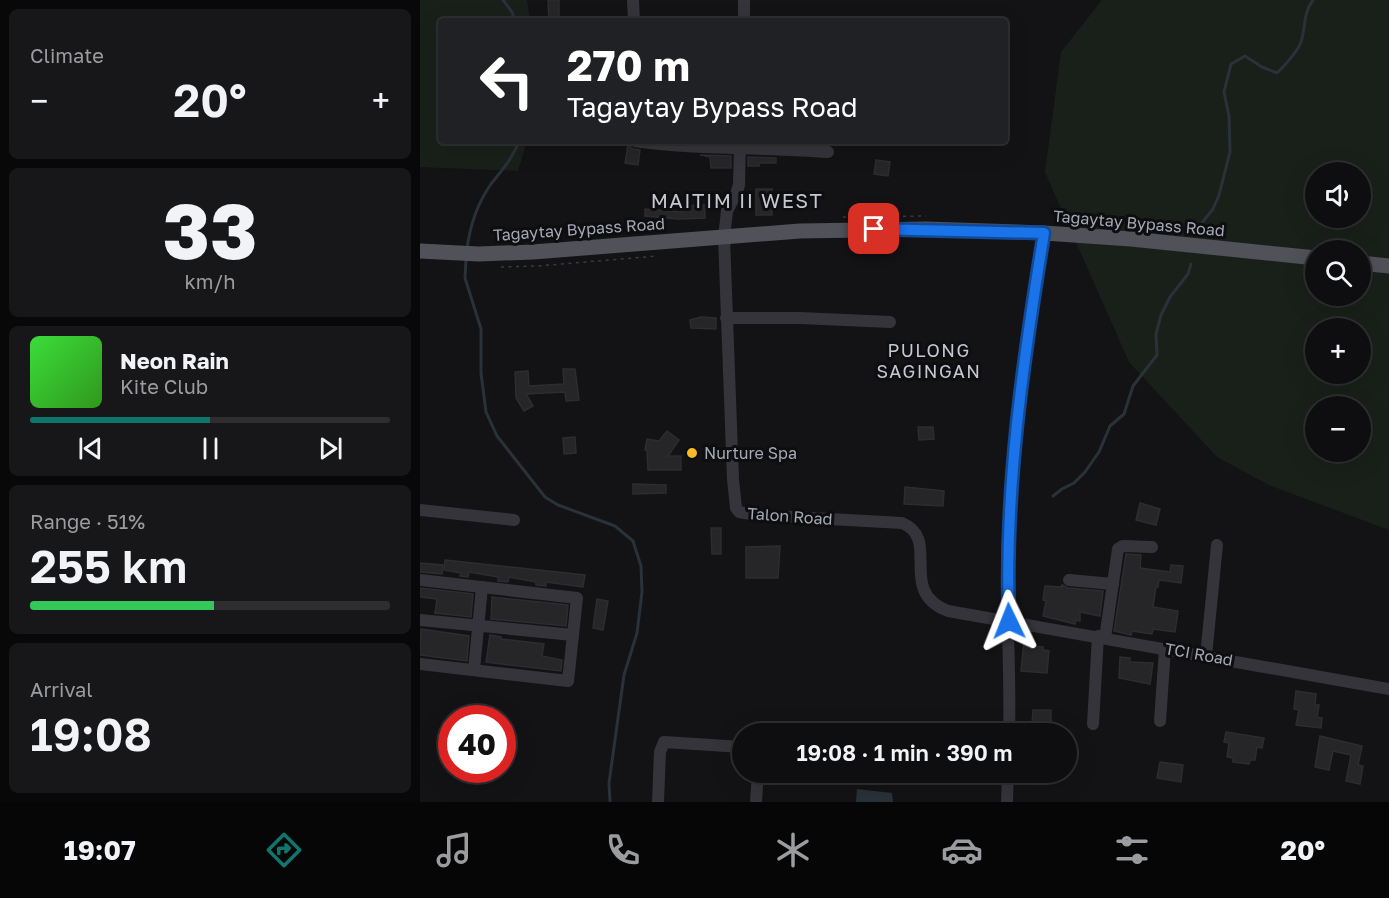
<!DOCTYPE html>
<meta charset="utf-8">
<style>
:root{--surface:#0e0e10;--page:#171719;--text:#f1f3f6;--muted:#9b9c9f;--line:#2e2e30;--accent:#0f766e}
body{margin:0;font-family:"Golos Text",sans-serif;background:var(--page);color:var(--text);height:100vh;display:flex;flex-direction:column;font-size:22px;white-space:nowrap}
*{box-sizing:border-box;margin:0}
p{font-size:20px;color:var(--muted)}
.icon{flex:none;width:33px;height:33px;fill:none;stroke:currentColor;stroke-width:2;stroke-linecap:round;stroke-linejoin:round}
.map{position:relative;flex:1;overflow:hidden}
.sheet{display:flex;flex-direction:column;gap:9px;padding:9px;background:#080809;width:420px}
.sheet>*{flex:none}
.guide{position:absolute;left:18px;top:18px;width:570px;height:126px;border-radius:6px;box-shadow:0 6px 24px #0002,0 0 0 2px var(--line);background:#202124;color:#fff;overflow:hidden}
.tools{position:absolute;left:885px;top:162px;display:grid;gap:12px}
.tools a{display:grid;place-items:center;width:66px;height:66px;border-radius:50%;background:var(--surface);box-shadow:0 6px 24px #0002,0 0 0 2px var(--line);font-size:30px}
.speed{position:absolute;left:18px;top:705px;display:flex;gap:12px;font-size:30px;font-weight:700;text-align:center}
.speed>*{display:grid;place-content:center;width:78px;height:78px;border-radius:50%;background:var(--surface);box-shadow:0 6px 24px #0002,0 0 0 2px var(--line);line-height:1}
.speed .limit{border:9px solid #d22;background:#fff;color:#111}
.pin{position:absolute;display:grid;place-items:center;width:51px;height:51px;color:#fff;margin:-26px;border-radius:12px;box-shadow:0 3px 9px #0006}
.me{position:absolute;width:66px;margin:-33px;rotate:358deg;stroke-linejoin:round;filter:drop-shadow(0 0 4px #0008)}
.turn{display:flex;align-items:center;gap:21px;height:126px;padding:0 30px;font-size:27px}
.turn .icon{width:78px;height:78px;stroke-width:2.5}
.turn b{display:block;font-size:42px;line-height:51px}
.big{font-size:45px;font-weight:600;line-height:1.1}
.sheet .widget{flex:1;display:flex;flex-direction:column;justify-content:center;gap:9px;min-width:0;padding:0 21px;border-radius:9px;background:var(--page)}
.sheet .dial{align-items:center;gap:0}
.dial b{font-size:78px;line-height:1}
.song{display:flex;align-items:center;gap:18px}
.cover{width:72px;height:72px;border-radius:9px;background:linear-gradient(135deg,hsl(120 70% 55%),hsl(110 70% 35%))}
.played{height:6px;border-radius:3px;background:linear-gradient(90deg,var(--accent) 50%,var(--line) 50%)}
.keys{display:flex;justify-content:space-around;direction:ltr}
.heat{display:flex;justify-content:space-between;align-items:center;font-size:33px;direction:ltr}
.charge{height:9px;border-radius:4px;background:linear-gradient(90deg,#34c759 51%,var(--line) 0)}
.trip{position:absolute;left:312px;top:723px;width:345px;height:60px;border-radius:30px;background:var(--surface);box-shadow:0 6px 24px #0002,0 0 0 2px var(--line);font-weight:600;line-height:60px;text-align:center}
.tab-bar{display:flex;height:96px;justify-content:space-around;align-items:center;background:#060606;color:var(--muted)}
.tab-bar .icon{width:42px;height:42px}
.tab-bar .active{color:var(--accent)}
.tab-bar b{font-size:27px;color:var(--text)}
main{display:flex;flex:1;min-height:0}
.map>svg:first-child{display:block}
</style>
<main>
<section class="sheet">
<div class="widget"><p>Climate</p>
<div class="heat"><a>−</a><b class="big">20°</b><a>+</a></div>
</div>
<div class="widget dial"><b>33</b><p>km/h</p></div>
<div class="widget">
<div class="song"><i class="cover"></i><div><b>Neon Rain</b><p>Kite Club</p></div></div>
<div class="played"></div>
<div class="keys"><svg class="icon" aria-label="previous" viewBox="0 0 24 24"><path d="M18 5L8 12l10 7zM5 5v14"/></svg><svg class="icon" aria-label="pause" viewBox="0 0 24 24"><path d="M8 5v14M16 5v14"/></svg><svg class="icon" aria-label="next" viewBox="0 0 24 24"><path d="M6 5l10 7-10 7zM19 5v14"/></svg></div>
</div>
<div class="widget"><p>Range · 51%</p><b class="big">255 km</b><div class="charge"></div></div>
<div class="widget"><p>Arrival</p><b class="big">19:08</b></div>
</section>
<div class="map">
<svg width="969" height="802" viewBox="0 0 969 802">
<rect width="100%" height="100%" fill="#131315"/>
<!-- green -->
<g fill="#19201a" fill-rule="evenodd">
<path d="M 0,0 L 107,0 L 110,21 L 21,21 L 21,141 L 107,141 L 98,171 L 0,167 Z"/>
<path d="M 682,0 L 969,0 L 969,530 L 849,485 L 797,457 L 709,362 L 625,172 L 641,52 ZM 896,172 L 940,172 L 940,218 L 896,218 ZM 896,250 L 940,250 L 940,296 L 896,296 ZM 896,328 L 940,328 L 940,374 L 896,374 ZM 896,406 L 940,406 L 940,452 L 896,452 Z"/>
</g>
<!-- water -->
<path fill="#293139" d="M 437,789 L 472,793 L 473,802 L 436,802 Z"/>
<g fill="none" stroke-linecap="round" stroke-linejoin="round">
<!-- stream -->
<g stroke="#293139" stroke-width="3">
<path d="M 83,0 L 92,12 L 95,21"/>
<path d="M 779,230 L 781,224 L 793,209 L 799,195 L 810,152 L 809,116 L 804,92 L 811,64 L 825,56 L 842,67 L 857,73 C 865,65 877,53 881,42 C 886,27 883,13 893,0"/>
<path d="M 47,249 C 50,225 57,204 71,184 C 82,170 93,158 99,141"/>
<path d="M 46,259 L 45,278 L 61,329 L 61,373 L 66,412 L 77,436 L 125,497 L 138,505 L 195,526 L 213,541 L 221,566 L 222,592 L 217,633 L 204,675 L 189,783 L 190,802"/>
<path d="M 633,496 L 642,489 L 654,483 L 665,472 L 679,452 L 690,426 L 704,414 L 713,386 L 737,355 L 736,334 L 741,315 L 750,297 L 768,274 L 771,264"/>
</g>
</g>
<!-- building -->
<g fill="#262629" stroke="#2d2d31" stroke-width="1.5">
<path d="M 128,0 L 139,0 L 139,21 L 129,21 Z"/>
<path d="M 208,145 L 213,149 L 220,150 L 218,165 L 205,163 Z"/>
<path d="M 280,155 L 311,156 L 311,168 L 291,168 L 290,157 Z"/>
<path d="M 328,157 L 356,158 L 356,163 L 339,163 L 339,166 L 328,166 Z"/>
<path d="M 456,160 L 470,162 L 468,176 L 454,174 Z"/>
<rect x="336" y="189" width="16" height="26"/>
<path d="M 285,205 L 285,218 L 258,219 L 225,216 L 225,209 L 261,212 L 261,206 Z"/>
<path d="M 281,317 L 296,318 L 296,329 L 271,328 L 270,320 Z"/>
<path d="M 143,369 L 155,369 L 159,400 L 146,401 L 145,392 L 106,394 L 113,406 L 104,411 L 96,398 L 95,372 L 108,371 L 109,386 L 144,384 Z"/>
<path d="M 498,427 L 513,427 L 514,439 L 499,440 Z"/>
<path d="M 247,431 L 259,440 L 248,456 L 261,456 L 261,470 L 228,470 L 227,450 L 225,450 L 227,439 L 239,441 Z"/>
<path d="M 155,437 L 156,453 L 144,454 L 143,438 Z"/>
<path d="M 213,484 L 246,485 L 246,493 L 213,494 Z"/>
<path d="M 485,487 L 524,491 L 523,506 L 484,504 Z"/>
<path d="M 720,503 L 740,509 L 736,525 L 716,520 Z"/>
<path d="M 291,528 L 301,528 L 301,554 L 292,554 Z"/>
<path d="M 360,546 L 358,578 L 326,578 L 326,547 Z"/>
<path d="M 706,554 L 721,555 L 720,568 L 750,572 L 751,565 L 763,566 L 761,583 L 739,580 L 738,587 L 736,587 L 733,607 L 758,611 L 755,632 L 733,629 L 732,634 L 712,631 L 711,635 L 694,631 Z"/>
<path d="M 25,560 L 165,575 L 163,587 L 126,582 L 126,586 L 116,585 L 116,582 L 89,577 L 88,582 L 78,581 L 78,577 L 49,572 L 48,577 L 40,576 L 41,573 L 24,570 Z"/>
<path d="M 0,563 L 23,565 L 22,574 L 0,572 Z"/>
<path d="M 642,585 L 648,588 L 683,591 L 680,616 L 660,612 L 660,621 L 656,620 L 655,624 L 623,616 L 626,601 L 623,600 L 625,586 L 642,587 Z"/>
<path d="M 0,588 L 53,594 L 51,617 L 15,613 L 17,599 L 0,597 Z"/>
<path d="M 72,597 L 148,605 L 146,626 L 71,619 Z"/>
<path d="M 177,599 L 188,601 L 183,630 L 173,628 Z"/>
<path d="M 1,629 L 49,636 L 47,661 L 0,655 Z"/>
<path d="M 70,635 L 81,637 L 81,639 L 124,644 L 122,656 L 142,660 L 141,671 L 66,662 Z"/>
<path d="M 604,641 L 611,641 L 611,646 L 623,647 L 623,650 L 629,651 L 627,673 L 601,671 Z"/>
<path d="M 700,657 L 710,658 L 710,662 L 733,663 L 730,684 L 699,678 Z"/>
<path d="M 876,691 L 896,694 L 895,705 L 899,705 L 897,717 L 902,718 L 901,728 L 876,725 L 879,710 L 874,709 Z"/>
<path d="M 613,710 L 631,710 L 631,725 L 612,724 Z"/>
<path d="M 806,732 L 844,738 L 842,748 L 837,747 L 835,760 L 830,760 L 829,764 L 813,762 L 813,758 L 807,757 L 809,743 L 804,742 Z"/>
<path d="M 900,736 L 942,746 L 938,765 L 943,766 L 940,784 L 926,781 L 931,755 L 913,751 L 909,770 L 895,767 Z"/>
<path d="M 740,762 L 763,765 L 761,782 L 737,778 Z"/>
</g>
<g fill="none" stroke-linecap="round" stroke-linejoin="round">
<!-- path -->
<g stroke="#3a3b41" stroke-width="1.5" stroke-dasharray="3 4.5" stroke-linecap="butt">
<path d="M 423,217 L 506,216"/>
<path d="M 902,246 L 939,250"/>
<path d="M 81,267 L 117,266 L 238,256"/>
</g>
<!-- minor -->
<g stroke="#34343a" stroke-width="12">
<path d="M 213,0 L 214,21"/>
<path d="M 324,21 L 324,0"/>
<path d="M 215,141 C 278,150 344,147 408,152"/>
<path d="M 320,141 L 319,185 L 316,194 L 307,211 L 304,237 L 313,479 L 316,508 L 319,512 L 337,515 L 482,523 C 522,539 476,591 528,611 L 969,689"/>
<path d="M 306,318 L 380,318 L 470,322"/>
<path d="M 0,510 L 94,520"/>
<path d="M 0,580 L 157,598 L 148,681 L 0,664"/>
<path d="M 649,580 L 693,584"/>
<path d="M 0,620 L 153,635"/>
<path d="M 685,638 L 698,549 L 703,546 L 732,547"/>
<path d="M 786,656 L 797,545"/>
<path d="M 54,670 L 62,587"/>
<path d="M 740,721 L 745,649"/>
<path d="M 673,724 L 678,636"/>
<path d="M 589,734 C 591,668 585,602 588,537 C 593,436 608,333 624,233"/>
<path d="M 558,772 L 588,776"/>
<path d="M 238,802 L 240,752 L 244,742 L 322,747"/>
<path d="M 336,802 L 338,772"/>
<path d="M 587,802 L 588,772"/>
</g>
<!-- major -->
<g stroke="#505159" stroke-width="15">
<path d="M 0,251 L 59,254 L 113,252 L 380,231 L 506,229 L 624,233 L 711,239 L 896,258"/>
<path d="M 940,263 L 969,266"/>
</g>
</g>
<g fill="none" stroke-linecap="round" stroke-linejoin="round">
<defs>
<path id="route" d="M 454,229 L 624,233 C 603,361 584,492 589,621"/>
</defs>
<!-- route casing -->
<use href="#route" stroke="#114b97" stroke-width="15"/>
<!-- route -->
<use href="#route" stroke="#1a73e8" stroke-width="10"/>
</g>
<!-- markers -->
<circle fill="#f8bb28" stroke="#0e0e10" stroke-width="2" cx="272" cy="453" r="6"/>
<g text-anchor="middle" stroke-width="6" stroke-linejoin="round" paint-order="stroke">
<!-- street labels -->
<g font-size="16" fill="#a4a9b6" stroke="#0e0e10">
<text transform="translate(719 223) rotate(5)" y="6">Tagaytay Bypass Road</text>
<text transform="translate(159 229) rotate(-4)" y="6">Tagaytay Bypass Road</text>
<text transform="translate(370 516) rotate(4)" y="6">Talon Road</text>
<text transform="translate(779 654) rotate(10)" y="6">TCI Road</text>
</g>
<!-- poi labels -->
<g font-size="16" fill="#a4a9b6" stroke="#0e0e10" text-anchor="start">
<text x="284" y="459">Nurture Spa</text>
</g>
<!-- neighbourhood labels -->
<g font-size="18" letter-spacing="1.5" fill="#c5c8d2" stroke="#0e0e10">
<text x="509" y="357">PULONG<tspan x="509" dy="21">SAGINGAN</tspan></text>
</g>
<!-- quarter labels -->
<g font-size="20" letter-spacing="1.5" fill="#c5c8d2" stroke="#0e0e10">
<text x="317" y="208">MAITIM II WEST</text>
</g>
</g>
</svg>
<div class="tools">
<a><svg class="icon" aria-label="sound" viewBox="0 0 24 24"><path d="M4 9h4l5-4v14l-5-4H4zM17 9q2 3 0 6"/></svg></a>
<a><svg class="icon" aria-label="search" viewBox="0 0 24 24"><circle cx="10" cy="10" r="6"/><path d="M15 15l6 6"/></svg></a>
<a>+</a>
<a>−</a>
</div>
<div class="speed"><div class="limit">40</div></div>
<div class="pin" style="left:454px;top:229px;background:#d93025"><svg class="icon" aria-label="arrive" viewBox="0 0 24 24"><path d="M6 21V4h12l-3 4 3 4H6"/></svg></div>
<svg class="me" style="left:589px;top:621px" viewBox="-20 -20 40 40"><path d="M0-17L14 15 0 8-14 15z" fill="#1a73e8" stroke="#fff" stroke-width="4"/></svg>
<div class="trip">19:08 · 1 min · 390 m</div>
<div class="guide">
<div class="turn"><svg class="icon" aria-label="left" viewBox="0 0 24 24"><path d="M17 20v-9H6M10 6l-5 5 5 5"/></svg><div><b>270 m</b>Tagaytay Bypass Road</div></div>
</div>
</div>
</main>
<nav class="tab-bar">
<b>19:07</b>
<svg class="icon active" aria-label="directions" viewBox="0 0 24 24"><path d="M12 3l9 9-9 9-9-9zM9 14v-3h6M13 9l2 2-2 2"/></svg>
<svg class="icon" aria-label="music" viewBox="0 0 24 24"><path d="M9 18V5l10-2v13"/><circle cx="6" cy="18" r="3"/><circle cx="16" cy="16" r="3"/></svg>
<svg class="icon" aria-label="phone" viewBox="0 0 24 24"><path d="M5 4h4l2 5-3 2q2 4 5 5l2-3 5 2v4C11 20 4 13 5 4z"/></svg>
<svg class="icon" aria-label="climate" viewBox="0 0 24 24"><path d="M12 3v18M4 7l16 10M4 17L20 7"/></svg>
<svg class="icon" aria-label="car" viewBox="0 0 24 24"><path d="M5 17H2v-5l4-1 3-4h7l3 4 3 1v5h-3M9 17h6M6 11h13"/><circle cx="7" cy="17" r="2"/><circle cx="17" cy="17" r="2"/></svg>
<svg class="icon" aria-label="filters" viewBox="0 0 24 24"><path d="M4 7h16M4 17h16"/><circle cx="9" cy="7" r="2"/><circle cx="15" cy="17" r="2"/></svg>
<b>20°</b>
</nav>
